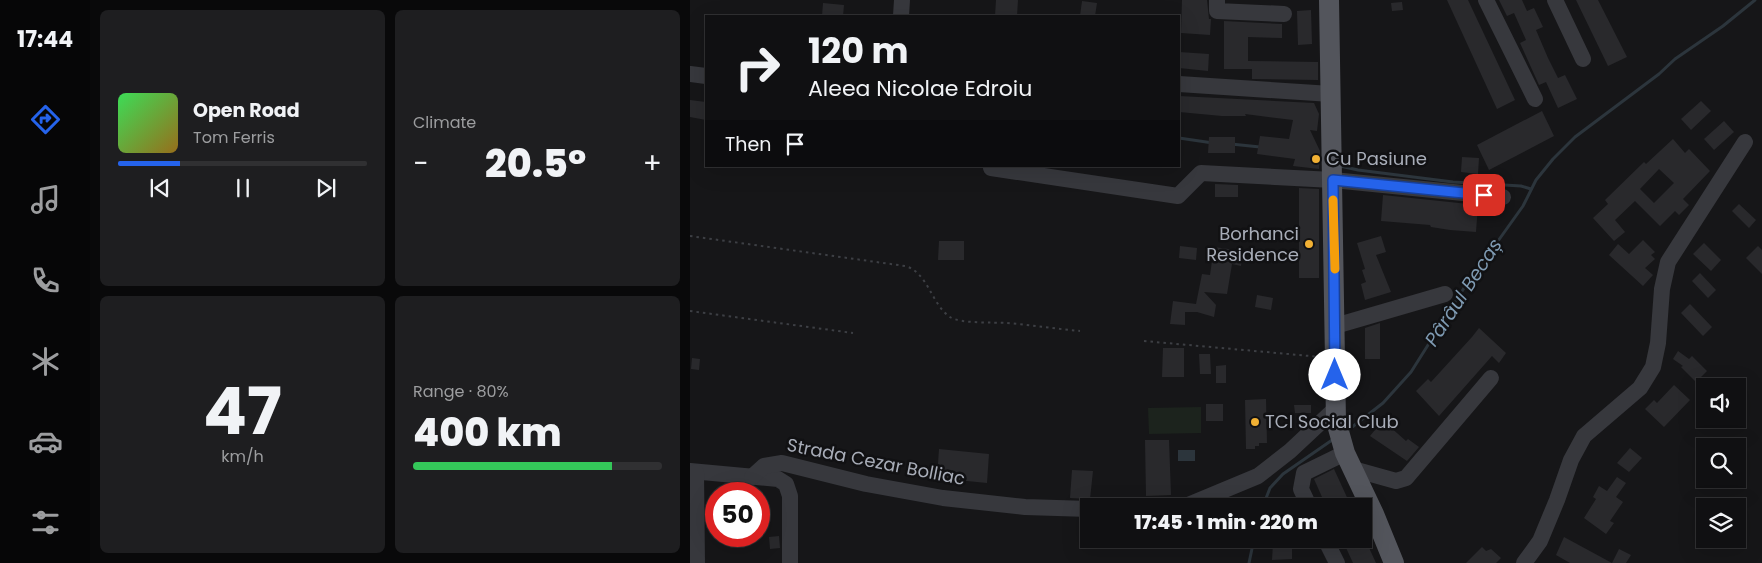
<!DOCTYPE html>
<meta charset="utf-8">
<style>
:root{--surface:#101012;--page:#1e1e20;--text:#f1f3f6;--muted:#9c9d9f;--line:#303032;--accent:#2563eb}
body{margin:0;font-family:Poppins,sans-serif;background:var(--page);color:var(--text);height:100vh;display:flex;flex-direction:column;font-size:19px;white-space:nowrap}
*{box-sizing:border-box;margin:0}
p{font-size:16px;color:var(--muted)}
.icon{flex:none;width:28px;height:28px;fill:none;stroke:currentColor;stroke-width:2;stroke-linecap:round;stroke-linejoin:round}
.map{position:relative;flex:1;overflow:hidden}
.panel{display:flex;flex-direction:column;gap:10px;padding:10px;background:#09090a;width:600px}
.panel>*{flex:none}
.guide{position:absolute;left:15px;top:15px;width:475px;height:152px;border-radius:0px;box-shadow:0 5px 20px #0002,0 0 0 1px var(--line);background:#101012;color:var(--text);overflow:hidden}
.controls{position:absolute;left:1006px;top:378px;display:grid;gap:10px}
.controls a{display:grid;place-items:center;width:50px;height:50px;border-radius:0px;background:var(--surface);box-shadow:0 5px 20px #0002,0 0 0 1px var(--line);font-size:25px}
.speed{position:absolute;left:15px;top:482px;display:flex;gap:10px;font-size:25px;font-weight:700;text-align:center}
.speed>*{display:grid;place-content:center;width:65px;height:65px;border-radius:50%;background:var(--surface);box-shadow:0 5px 20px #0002,0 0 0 1px var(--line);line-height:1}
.speed .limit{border:8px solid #d22;background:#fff;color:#111}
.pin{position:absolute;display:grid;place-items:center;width:42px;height:42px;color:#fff;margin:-21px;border-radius:10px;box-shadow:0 2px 8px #0006}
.me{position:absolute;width:55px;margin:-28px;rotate:0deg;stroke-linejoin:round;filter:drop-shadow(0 0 4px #0008)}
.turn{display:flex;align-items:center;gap:18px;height:105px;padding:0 20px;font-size:22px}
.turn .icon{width:65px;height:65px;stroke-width:2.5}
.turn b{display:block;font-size:35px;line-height:42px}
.then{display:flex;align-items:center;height:48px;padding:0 20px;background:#0003;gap:10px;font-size:19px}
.big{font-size:38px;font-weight:800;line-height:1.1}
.panel .widget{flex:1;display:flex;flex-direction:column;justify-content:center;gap:8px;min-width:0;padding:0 18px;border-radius:8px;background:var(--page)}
.panel .dial{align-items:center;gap:0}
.dial b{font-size:65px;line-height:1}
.song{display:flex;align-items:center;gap:15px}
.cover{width:60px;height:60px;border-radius:8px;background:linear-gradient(135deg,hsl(130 70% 55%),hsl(40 70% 35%))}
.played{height:5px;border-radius:2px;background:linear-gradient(90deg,var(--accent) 25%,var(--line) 25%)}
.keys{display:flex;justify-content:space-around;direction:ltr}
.heat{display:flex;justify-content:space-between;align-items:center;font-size:28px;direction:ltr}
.charge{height:8px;border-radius:4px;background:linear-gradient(90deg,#34c759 80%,var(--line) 0)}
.panel .tiles{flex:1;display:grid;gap:10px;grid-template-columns:repeat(2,1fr)}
.trip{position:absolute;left:390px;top:498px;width:292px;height:50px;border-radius:0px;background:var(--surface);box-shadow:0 5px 20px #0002,0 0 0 1px var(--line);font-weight:800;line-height:50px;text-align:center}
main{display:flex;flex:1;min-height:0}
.dock{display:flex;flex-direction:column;width:90px;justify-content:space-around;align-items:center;background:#060607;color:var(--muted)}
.dock .icon{width:35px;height:35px}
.dock .active{color:var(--accent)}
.dock b{font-size:22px;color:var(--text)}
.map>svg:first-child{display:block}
</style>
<main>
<nav class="dock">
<b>17:44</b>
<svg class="icon active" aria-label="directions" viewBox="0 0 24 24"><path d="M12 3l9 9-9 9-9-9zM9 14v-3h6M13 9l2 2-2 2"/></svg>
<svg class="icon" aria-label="music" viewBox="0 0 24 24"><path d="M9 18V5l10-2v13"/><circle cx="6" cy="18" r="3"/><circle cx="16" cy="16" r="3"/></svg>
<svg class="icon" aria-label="phone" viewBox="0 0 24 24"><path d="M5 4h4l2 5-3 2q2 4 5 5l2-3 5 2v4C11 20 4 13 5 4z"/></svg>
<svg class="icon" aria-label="climate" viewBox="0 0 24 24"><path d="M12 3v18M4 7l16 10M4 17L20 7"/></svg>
<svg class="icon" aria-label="car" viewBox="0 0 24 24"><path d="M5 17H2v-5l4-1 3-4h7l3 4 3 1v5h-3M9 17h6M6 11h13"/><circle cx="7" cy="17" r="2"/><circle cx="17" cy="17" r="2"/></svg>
<svg class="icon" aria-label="filters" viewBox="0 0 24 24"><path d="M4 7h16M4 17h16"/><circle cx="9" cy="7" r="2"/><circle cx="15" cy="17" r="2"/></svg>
</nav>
<section class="panel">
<div class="tiles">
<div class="widget">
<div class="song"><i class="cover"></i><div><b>Open Road</b><p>Tom Ferris</p></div></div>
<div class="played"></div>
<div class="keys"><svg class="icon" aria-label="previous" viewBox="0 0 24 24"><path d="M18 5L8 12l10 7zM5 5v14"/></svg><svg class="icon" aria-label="pause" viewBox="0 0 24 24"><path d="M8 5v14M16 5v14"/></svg><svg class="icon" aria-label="next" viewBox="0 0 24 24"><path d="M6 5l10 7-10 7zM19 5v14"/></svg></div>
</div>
<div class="widget"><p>Climate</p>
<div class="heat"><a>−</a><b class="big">20.5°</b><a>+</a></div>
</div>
<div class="widget dial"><b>47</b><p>km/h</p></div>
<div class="widget"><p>Range · 80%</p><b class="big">400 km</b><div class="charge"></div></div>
</div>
</section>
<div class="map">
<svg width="1072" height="563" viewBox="0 0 1072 563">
<rect width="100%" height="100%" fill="#161618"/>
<!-- green -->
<path fill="#1c231d" d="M 511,407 L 511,433 L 459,434 L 458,408 Z"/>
<!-- water -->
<rect fill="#2c353c" x="488" y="450" width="17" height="11"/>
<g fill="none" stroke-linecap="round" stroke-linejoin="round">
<!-- stream -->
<g stroke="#2c353c" stroke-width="3">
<path d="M 489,138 L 523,143"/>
<path d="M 541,144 L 570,147"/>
<path d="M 650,166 L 668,170 L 763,182 L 831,186 L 841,189"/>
<path d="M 657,431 L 693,403 L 721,372 L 786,269 L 803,248 L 833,206 L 846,180 L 863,159 L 885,137 L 969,74 L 985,59 L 1033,26 L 1065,0"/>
<path d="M 573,506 L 580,488 L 593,474 L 645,438"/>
<path d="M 559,563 L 564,539"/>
</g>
</g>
<!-- building -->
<g fill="#29292c" fill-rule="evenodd">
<path d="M 306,0 L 328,0 L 327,16 L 305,16 Z"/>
<path d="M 492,0 L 517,0 L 519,19 L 521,19 L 520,35 L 491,33 Z"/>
<path d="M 757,0 L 778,0 L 825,100 L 807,109 Z"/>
<path d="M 809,0 L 832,0 L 837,11 L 844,8 L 853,27 L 846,30 L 858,58 L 868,78 L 875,75 L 887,99 L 868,108 L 856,82 L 849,85 L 830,43 L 836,40 L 824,13 L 817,16 Z"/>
<path d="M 886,0 L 908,0 L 937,57 L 918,66 Z"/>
<path d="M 392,1 L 407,3 L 405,16 L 390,16 Z"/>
<path d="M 712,2 L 713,10 L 702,11 L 701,3 Z"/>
<path d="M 133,3 L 154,5 L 153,16 L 132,16 Z"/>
<path d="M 621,10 L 622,44 L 608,45 L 607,11 Z"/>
<path d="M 534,21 L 592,24 L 592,38 L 558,37 L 558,61 L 628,62 L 628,80 L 562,79 L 562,69 L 534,69 Z"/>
<path d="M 489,52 L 519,54 L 518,71 L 489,68 Z"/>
<path d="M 489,96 L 624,103 L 629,114 L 627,131 L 620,130 L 630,151 L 629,169 L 603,166 L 605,159 L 567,154 L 570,136 L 599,139 L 603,120 L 555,114 L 556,116 L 532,116 L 489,112 Z"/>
<path d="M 0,100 L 16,102 L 16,120 L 0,117 Z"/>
<path d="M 1011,101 L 1021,111 L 1001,130 L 991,119 Z"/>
<path d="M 852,111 L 864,136 L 799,170 L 787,145 Z"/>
<path d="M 1034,121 L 1044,132 L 1024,150 L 1014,139 Z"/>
<path d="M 519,137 L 545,137 L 545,153 L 518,153 Z"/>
<path d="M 983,139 L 995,153 L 999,149 L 1020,171 L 993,199 L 999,205 L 989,215 L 985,211 L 970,226 L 945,201 L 925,220 L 935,232 L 924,241 L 903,218 L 918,204 L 915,200 L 954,162 L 956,164 ZM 969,169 L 984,183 L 964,203 L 950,189 Z"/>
<path d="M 772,157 L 789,158 L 788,174 L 771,172 Z"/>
<path d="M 525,184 L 548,185 L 548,197 L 525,197 Z"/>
<path d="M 609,188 L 629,189 L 629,278 L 609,278 Z"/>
<path d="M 693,195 L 788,205 L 786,232 L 760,230 L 741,227 L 740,225 L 691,221 Z"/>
<path d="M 1049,204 L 1066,220 L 1059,228 L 1042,211 Z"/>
<path d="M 691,236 L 696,252 L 686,255 L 701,292 L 675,300 L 671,284 L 676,282 L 672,270 L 675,269 L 667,243 Z"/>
<path d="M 953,240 L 965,252 L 961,255 L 965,259 L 955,268 L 963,275 L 953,286 L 919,255 L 928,244 L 939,254 Z"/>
<path d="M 249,241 L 274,241 L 274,260 L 248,260 Z"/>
<path d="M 1014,243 L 1031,260 L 1021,271 L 1003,254 Z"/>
<path d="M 490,246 L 507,248 L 506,260 L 489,258 Z"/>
<path d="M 1068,246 L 1072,250 L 1072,274 L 1056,258 Z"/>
<path d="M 524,247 L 553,251 L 551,266 L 542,264 L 537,294 L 514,292 L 526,305 L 524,317 L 507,312 L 495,312 L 495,325 L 480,324 L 483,301 L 506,304 L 512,274 L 520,275 Z"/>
<path d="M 1010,273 L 1026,290 L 1018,298 L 1002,281 Z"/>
<path d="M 567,295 L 583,298 L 581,310 L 565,307 Z"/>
<path d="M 1000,304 L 1022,327 L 1013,336 L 991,313 Z"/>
<path d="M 690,323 L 690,359 L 675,359 L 675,328 Z"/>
<path d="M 789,328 L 816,353 L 809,363 L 802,356 L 749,416 L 726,391 L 738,379 L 741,382 L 782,337 Z"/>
<path d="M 473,348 L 494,348 L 494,377 L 472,377 Z"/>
<path d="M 988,351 L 999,359 L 1002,356 L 1017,371 L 1006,382 L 991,367 L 993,366 L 983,359 Z"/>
<path d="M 509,354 L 520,354 L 521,374 L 510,374 Z"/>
<path d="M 2,358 L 10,359 L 9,370 L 1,369 Z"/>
<path d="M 536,365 L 536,383 L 526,383 L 526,366 Z"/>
<path d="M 984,385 L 1000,400 L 974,427 L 955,409 L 964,400 L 967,403 Z"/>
<path d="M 576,399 L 577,443 L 569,443 L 569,446 L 565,446 L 565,449 L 556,449 L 555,400 Z"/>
<rect x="516" y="404" width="17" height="17"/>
<path d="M 604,405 L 621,405 L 621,413 L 605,413 Z"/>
<path d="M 689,425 L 694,429 L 699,426 L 716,441 L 718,439 L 729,447 L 717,461 L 680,436 Z"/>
<path d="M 455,440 L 479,440 L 481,495 L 456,496 Z"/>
<path d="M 940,448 L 952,458 L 939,472 L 927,463 Z"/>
<path d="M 249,449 L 299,454 L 297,483 L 247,478 Z"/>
<path d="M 644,469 L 661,506 L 636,506 L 624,479 Z"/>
<path d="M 382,470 L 403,471 L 400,499 L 380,498 Z"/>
<path d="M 927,477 L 936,483 L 926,497 L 933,502 L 920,521 L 924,523 L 916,534 L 894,518 L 906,499 L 903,497 L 909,486 L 917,491 Z"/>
<path d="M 89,536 L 90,548 L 80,549 L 79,537 Z"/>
<path d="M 874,537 L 922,563 L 929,549 L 941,555 L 936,563 L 880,563 L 866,555 Z"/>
<path d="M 652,539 L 675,539 L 686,563 L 663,563 Z"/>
<path d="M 583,543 L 602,544 L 602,559 L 582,560 Z"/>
<path d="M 792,547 L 796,551 L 801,549 L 811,558 L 806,563 L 776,563 Z"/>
</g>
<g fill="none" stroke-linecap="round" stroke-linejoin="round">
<!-- path -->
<g stroke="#3d3f44" stroke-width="2" stroke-dasharray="2.5 4" stroke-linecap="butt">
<path d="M 0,236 L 215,266 C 238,272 241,304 260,317 C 270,324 304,322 317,323 C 342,325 366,329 390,331"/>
<path d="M 0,311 L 163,333"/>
<path d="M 454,341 L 631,357"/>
</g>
<!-- minor -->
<g stroke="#37383d" stroke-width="16">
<path d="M 527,0 L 527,11 L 594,14"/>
<path d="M 796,0 L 845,99"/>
<path d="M 865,0 L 893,59"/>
<path d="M 211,16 L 212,0"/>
<path d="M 0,74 L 16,76"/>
<path d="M 489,84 L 641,94"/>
<path d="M 301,168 L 488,196 L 511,173 L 643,180 L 813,197"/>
<path d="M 645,326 L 755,294"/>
<path d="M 663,469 L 706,481 L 716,478 L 801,378"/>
<path d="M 0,471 L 88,479 L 96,484 L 100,496 L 100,563"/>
<path d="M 6,472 L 7,563"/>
<path d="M 62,477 L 74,466 L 92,463 L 176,484 L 253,498 L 335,507 L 399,509"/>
<path d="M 496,506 L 568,476 L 600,451 L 646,408"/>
<path d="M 619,506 L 611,489 L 614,473 L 655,453"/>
<path d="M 635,539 L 647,563"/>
<path d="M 834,563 L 850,541 L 867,500 L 881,460 L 894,436 L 950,388 L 963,367 L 968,343 L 972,289 L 978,262 L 1055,142"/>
</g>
<!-- major -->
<path stroke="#53555c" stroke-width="20" d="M 639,0 L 646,421 L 655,453 L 684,514 L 704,563"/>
</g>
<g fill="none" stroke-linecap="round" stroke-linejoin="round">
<defs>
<path id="route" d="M 645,375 L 643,180 L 794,195"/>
</defs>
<!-- route casing -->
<use href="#route" stroke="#184099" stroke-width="12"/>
<!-- route -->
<use href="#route" stroke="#2563eb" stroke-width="9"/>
<!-- slow -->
<path stroke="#f59e0b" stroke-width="9" d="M 643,200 L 645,269"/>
</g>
<!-- markers -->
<g fill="#f2b134" stroke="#111113" stroke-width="2">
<circle cx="626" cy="159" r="5"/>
<circle cx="619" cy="244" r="5"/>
<circle cx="565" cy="422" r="5"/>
</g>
<g text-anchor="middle" stroke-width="5" stroke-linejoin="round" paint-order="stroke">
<!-- poi labels -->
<g font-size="18" fill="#a8adb8" stroke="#111113" text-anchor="start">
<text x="636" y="165">Cu Pasiune</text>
<text x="609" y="240" text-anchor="end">Borhanci<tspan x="609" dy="21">Residence</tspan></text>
<text x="575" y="428">TCI Social Club</text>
</g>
<!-- street labels -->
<g font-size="18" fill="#a8adb8" stroke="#111113">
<text transform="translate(186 462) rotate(11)" y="6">Strada Cezar Bolliac</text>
</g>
<!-- water labels -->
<g font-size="19" font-style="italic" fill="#7f9bb3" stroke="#111113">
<text transform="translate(773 292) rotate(-57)" y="7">Pârâul Becaș</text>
</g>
</g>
</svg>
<div class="controls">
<a><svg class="icon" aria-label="sound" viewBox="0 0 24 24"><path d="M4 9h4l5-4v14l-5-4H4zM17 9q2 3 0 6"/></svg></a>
<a><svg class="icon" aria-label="search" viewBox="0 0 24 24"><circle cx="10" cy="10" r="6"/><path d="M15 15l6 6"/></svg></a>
<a><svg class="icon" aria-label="layers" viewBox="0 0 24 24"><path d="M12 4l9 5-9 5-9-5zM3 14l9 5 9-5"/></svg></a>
</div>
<div class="speed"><div class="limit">50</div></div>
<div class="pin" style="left:794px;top:195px;background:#d93025"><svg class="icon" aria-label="arrive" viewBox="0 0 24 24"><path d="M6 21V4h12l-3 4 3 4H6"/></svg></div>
<svg class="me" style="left:645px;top:375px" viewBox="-20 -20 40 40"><circle r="19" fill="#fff"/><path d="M0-13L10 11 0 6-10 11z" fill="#2563eb"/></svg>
<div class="trip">17:45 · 1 min · 220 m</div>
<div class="guide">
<div class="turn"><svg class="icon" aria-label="right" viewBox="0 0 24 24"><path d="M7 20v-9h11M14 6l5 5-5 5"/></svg><div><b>120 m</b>Aleea Nicolae Edroiu</div></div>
<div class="then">Then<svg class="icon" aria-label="arrive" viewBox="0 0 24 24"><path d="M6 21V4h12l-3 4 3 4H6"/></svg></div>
</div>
</div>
</main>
